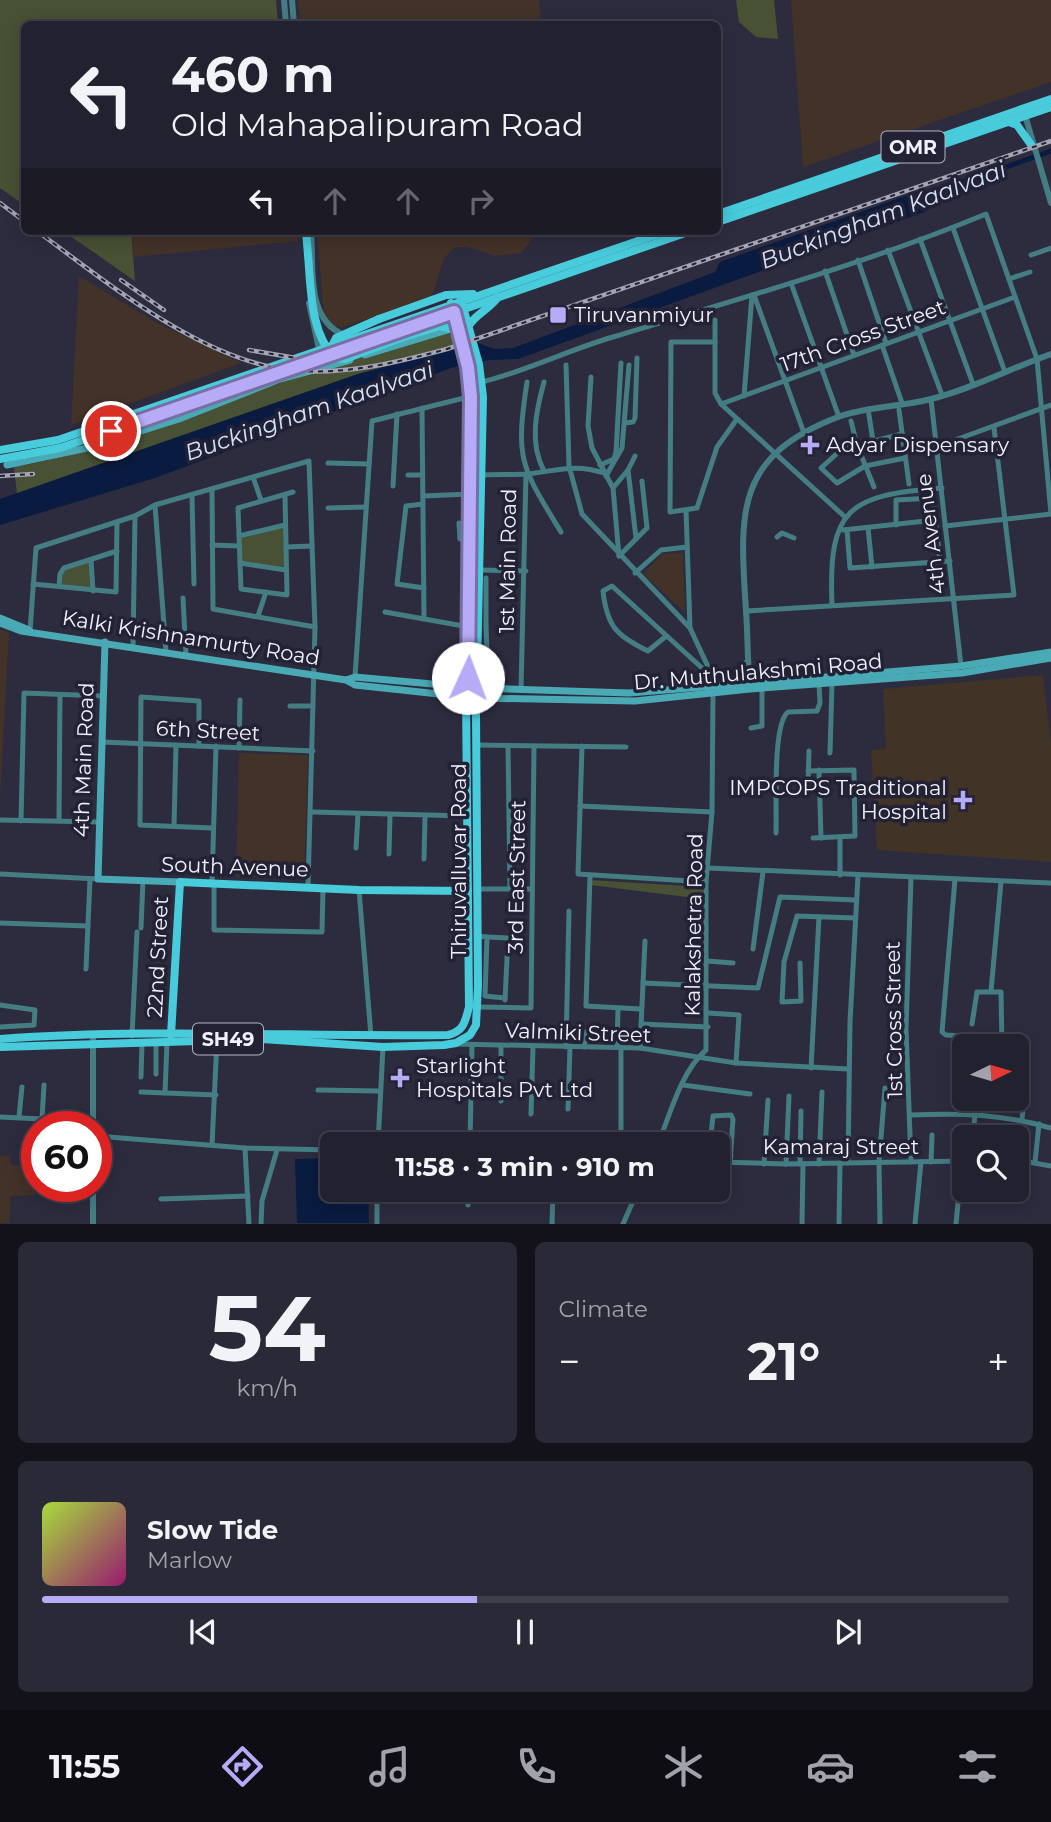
<!DOCTYPE html>
<meta charset="utf-8">
<style>
:root{--surface:#22212f;--page:#2a2937;--text:#f1f3f6;--muted:#a2a3aa;--line:#3f3e4b;--accent:#b7abf8}
body{margin:0;font-family:Montserrat,sans-serif;background:var(--page);color:var(--text);height:100vh;display:flex;flex-direction:column;font-size:26px;white-space:nowrap}
*{box-sizing:border-box;margin:0}
p{font-size:23px;color:var(--muted)}
.icon{flex:none;width:38px;height:38px;fill:none;stroke:currentColor;stroke-width:2;stroke-linecap:round;stroke-linejoin:round}
.map{position:relative;height:1224px;overflow:hidden}
.sheet{display:flex;flex-direction:column;gap:18px;padding:18px;background:#13121a;flex:1}
.sheet>*{flex:none}
.top-card{position:absolute;left:21px;top:21px;width:700px;height:214px;border-radius:10px;box-shadow:0 4px 18px #0003,0 0 0 2px var(--line);background:#22212f;color:var(--text);overflow:hidden}
.needle{width:46px;rotate:85deg}
.fabs{position:absolute;left:952px;top:1034px;display:grid;gap:14px}
.fabs a{display:grid;place-items:center;width:77px;height:77px;border-radius:10px;background:var(--surface);box-shadow:0 4px 18px #0003,0 0 0 2px var(--line);font-size:35px}
.speed{position:absolute;left:21px;top:1111px;display:flex;gap:14px;font-size:35px;font-weight:700;text-align:center}
.speed>*{display:grid;place-content:center;width:91px;height:91px;border-radius:50%;background:var(--surface);box-shadow:0 4px 18px #0003,0 0 0 2px var(--line);line-height:1}
.speed .limit{border:10px solid #d22;background:#fff;color:#111}
.pin{position:absolute;display:grid;place-items:center;width:60px;height:60px;color:#fff;margin:-30px;border:4px solid #fff;border-radius:50%;box-shadow:0 2px 7px #0007}
.me{position:absolute;width:77px;margin:-38px;rotate:2deg;stroke-linejoin:round;filter:drop-shadow(0 0 5px #0008)}
.turn{display:flex;align-items:center;gap:24px;height:147px;padding:0 35px;font-size:32px}
.turn .icon{width:91px;height:91px;stroke-width:2.5}
.turn b{display:block;font-size:49px;line-height:60px}
.lanes{display:flex;align-items:center;height:66px;padding:0 35px;background:#0003;justify-content:center;gap:35px;direction:ltr}
.lanes .off{opacity:.35}
.big{font-size:52px;font-weight:700;line-height:1.1}
.sheet .tile{flex:1;display:flex;flex-direction:column;justify-content:center;gap:10px;min-width:0;padding:0 24px;border-radius:10px;background:var(--page)}
.sheet .dial{align-items:center;gap:0}
.dial b{font-size:91px;line-height:1}
.song{display:flex;align-items:center;gap:21px}
.cover{width:84px;height:84px;border-radius:10px;background:linear-gradient(135deg,hsl(80 70% 55%),hsl(320 70% 35%))}
.played{height:7px;border-radius:4px;background:linear-gradient(90deg,var(--accent) 45%,var(--line) 45%)}
.keys{display:flex;justify-content:space-around;direction:ltr}
.heat{display:flex;justify-content:space-between;align-items:center;font-size:38px;direction:ltr}
.sheet .tiles{flex:1;display:grid;gap:18px;grid-template-columns:1fr 1fr}
.tile:last-child{grid-column:span 2}
.trip{position:absolute;left:320px;top:1132px;width:410px;height:70px;border-radius:10px;background:var(--surface);box-shadow:0 4px 18px #0003,0 0 0 2px var(--line);font-weight:700;line-height:70px;text-align:center}
.menu{display:flex;height:112px;justify-content:space-around;align-items:center;background:#0e0d13;color:var(--muted)}
.menu .icon{width:49px;height:49px}
.menu .active{color:var(--accent)}
.menu b{font-size:32px;color:var(--text)}
.map>svg:first-child{display:block}
</style>
<div class="map">
<svg width="1051" height="1224" viewBox="0 0 1051 1224">
<rect width="100%" height="100%" fill="#2d2c3f"/>
<!-- education -->
<g fill="#433228">
<path d="M 298,0 L 539,0 L 541,24 L 300,24 Z"/>
<path d="M 791,0 L 1051,0 L 1051,82 L 803,167 Z"/>
<path d="M 131,231 L 297,231 L 298,241 L 134,257 Z"/>
<path d="M 317,231 L 535,231 L 532,240 L 521,253 L 495,256 L 468,247 L 455,247 L 444,258 L 432,296 L 344,327 L 333,326 L 324,314 Z"/>
<path d="M 79,276 L 155,322 L 241,363 L 71,425 Z"/>
<path d="M 683,553 L 685,612 L 643,574 L 662,554 Z"/>
<path d="M 0,630 L 9,632 L 0,799 Z"/>
<path d="M 239,753 L 308,755 L 304,879 L 236,877 Z"/>
<path d="M 9,1155 L 11,1165 L 36,1166 L 35,1195 L 11,1196 L 9,1223 L 0,1223 L 0,1156 Z"/>
</g>
<!-- medical -->
<path fill="#413325" d="M 1043,675 L 1051,744 L 1051,862 L 877,850 L 871,750 L 886,749 L 883,689 Z"/>
<!-- green -->
<g fill="#485134">
<path d="M 0,0 L 276,0 L 278,24 L 24,24 L 24,205 L 0,188 Z"/>
<path d="M 736,0 L 774,0 L 778,39 L 756,37 L 739,22 Z"/>
<path d="M 63,231 L 131,231 L 135,281 Z"/>
<path d="M 449,332 L 457,347 L 358,374 L 17,494 L 14,467 C 89,454 158,426 229,401 C 302,375 374,351 449,332 Z"/>
<path d="M 284,527 L 285,567 L 242,561 L 241,538 Z"/>
<path d="M 89,562 L 91,590 L 59,586 C 61,566 72,567 89,562 Z"/>
<path d="M 590,880 L 703,887 L 703,899 L 591,885 Z"/>
</g>
<!-- water -->
<g fill="#091b40">
<path d="M 919,191 L 927,211 L 518,359 L 489,360 L 454,367 L 155,478 L 0,525 L 0,499 L 358,374 L 476,342 L 494,349 L 513,348 L 715,272 L 720,262 Z"/>
<path d="M 332,1158 L 332,1190 L 368,1190 L 369,1223 L 297,1223 L 295,1159 Z"/>
</g>
<g fill="none" stroke-linecap="round" stroke-linejoin="round">
<!-- canal -->
<path stroke="#091b40" stroke-width="5" d="M 916,199 L 1051,151"/>
<!-- minor -->
<g stroke="#457d85" stroke-width="5">
<path d="M 953,228 L 1005,372"/>
<path d="M 920,239 L 973,384"/>
<path d="M 888,250 L 942,395"/>
<path d="M 1031,255 L 1051,248"/>
<path d="M 858,260 L 886,343"/>
<path d="M 825,271 L 854,355"/>
<path d="M 1009,279 L 1030,272"/>
<path d="M 791,283 L 839,417"/>
<path d="M 754,295 L 804,433"/>
<path d="M 715,320 L 715,393 L 721,404 L 845,517"/>
<path d="M 715,342 L 671,342 L 670,512 L 697,508 L 717,447 L 737,419"/>
<path d="M 882,345 L 902,403"/>
<path d="M 566,365 L 569,466 L 582,514 L 690,628"/>
<path d="M 591,377 L 588,426 L 592,448 L 613,488 L 619,556"/>
<path d="M 482,382 C 527,371 568,350 613,337 C 738,299 865,264 986,214 L 1037,359 L 1051,514"/>
<path d="M 527,382 C 515,461 521,466 561,532"/>
<path d="M 744,396 L 752,295"/>
<path d="M 931,399 L 961,666"/>
<path d="M 721,404 L 1015,297"/>
<path d="M 422,408 L 424,619"/>
<path d="M 868,409 L 873,441"/>
<path d="M 899,410 L 909,484"/>
<path d="M 851,421 L 857,445 L 874,487"/>
<path d="M 625,423 L 633,422 L 635,418 L 637,358"/>
<path d="M 902,434 L 842,449 L 821,468 L 837,483 L 865,466 L 905,458"/>
<path d="M 936,447 L 1051,405"/>
<path d="M 328,463 L 369,464"/>
<path d="M 600,465 L 614,459 L 616,452 L 621,363"/>
<path d="M 628,470 L 636,538"/>
<path d="M 544,471 C 529,443 536,411 544,382"/>
<path d="M 408,475 L 422,475"/>
<path d="M 481,475 C 496,474 512,475 527,474 C 556,471 575,463 604,473"/>
<path d="M 606,476 L 622,448 L 629,365"/>
<path d="M 253,477 L 261,500"/>
<path d="M 393,486 L 397,414"/>
<path d="M 613,488 L 628,470 L 635,456"/>
<path d="M 212,490 L 213,609 L 315,627"/>
<path d="M 285,495 L 287,595 L 241,589 L 238,508 L 293,492"/>
<path d="M 423,496 L 470,494"/>
<path d="M 192,497 L 194,584"/>
<path d="M 423,504 L 406,506 L 397,584 L 424,588"/>
<path d="M 155,505 L 166,652"/>
<path d="M 328,508 L 366,507"/>
<path d="M 686,510 L 690,628 L 710,671 L 711,685"/>
<path d="M 459,523 L 460,539 L 470,541"/>
<path d="M 896,525 L 896,500 L 933,498 L 940,562"/>
<path d="M 945,526 L 1051,514"/>
<path d="M 868,528 L 872,567"/>
<path d="M 843,530 L 935,520"/>
<path d="M 847,530 L 850,568 L 950,561"/>
<path d="M 239,536 L 285,525"/>
<path d="M 777,537 L 782,533 L 794,538"/>
<path d="M 212,545 L 239,546"/>
<path d="M 286,547 L 312,546"/>
<path d="M 619,556 L 647,528 L 642,481"/>
<path d="M 91,560 L 93,591"/>
<path d="M 240,563 L 286,570"/>
<path d="M 481,570 L 526,571"/>
<path d="M 635,573 L 661,550 L 687,547"/>
<path d="M 33,584 L 116,592 L 117,522"/>
<path d="M 59,586 L 60,574 L 64,568 L 117,551"/>
<path d="M 183,598 L 186,655"/>
<path d="M 832,605 C 828,508 848,495 942,488"/>
<path d="M 746,611 L 1014,595 L 994,428"/>
<path d="M 385,612 L 469,627"/>
<path d="M 258,616 L 266,592"/>
<path d="M 486,625 L 486,578"/>
<path d="M 486,625 L 487,654"/>
<path d="M 30,631 L 36,548 L 135,516 L 155,505 L 309,461 L 315,627 L 308,887"/>
<path d="M 665,637 L 648,651 C 617,636 607,627 603,591 L 612,586 L 702,668 L 706,686"/>
<path d="M 133,646 L 135,516"/>
<path d="M 355,677 L 372,421 L 464,398"/>
<path d="M 521,690 L 526,474"/>
<path d="M 290,706 L 313,706"/>
<path d="M 751,728 L 762,726 L 762,688"/>
<path d="M 102,742 L 313,751"/>
<path d="M 476,745 L 626,747"/>
<path d="M 199,746 L 199,701 L 141,697 L 140,825 L 212,828"/>
<path d="M 508,746 L 510,889"/>
<path d="M 582,746 L 578,874 L 706,882"/>
<path d="M 239,748 L 240,700"/>
<path d="M 830,753 L 832,683"/>
<path d="M 819,770 L 821,838"/>
<path d="M 808,771 L 854,770 L 855,836 L 813,838"/>
<path d="M 808,787 L 809,751"/>
<path d="M 580,806 L 712,812"/>
<path d="M 312,812 L 468,816"/>
<path d="M 0,820 L 99,822"/>
<path d="M 21,821 L 24,693 L 103,696"/>
<path d="M 59,821 L 60,695"/>
<path d="M 174,826 L 176,745"/>
<path d="M 776,833 C 777,811 772,724 788,712 L 817,711 L 820,703 L 819,684"/>
<path d="M 356,848 L 358,814"/>
<path d="M 389,854 L 390,815"/>
<path d="M 424,859 L 425,817"/>
<path d="M 708,868 L 1051,883"/>
<path d="M 0,874 L 98,879"/>
<path d="M 840,875 L 840,838"/>
<path d="M 590,876 L 586,1006 L 641,1009"/>
<path d="M 955,879 L 942,1032 L 946,1035 L 978,1037"/>
<path d="M 212,883 L 216,746"/>
<path d="M 214,883 L 214,930 L 322,932 L 323,888"/>
<path d="M 476,889 L 532,889"/>
<path d="M 359,890 L 371,1036"/>
<path d="M 0,923 L 88,926"/>
<path d="M 141,928 L 143,880"/>
<path d="M 476,936 L 487,937 L 485,996 L 505,998"/>
<path d="M 487,937 L 508,938 L 505,1000"/>
<path d="M 753,949 L 763,872"/>
<path d="M 707,961 L 733,963"/>
<path d="M 800,963 L 801,1001 L 782,1002 L 784,962 L 797,916 L 855,918"/>
<path d="M 86,969 L 90,879"/>
<path d="M 643,983 L 758,988 L 780,897 L 856,900"/>
<path d="M 991,991 L 1001,882"/>
<path d="M 0,1005 L 35,1010 L 34,1025 L 0,1027"/>
<path d="M 478,1007 L 531,1008 L 534,747"/>
<path d="M 708,1013 L 739,1015 L 736,1063"/>
<path d="M 641,1024 L 708,1027"/>
<path d="M 972,1024 L 977,992 L 1001,992 L 1002,1046"/>
<path d="M 132,1036 L 137,932"/>
<path d="M 457,1044 L 640,1048 L 736,1063 L 848,1069"/>
<path d="M 501,1046 L 501,1101"/>
<path d="M 566,1047 L 569,911"/>
<path d="M 584,1047 L 587,1031 L 614,1031"/>
<path d="M 617,1047 L 618,1009"/>
<path d="M 640,1048 L 645,941"/>
<path d="M 811,1068 L 819,917"/>
<path d="M 156,1074 L 156,1042"/>
<path d="M 141,1077 L 142,1043"/>
<path d="M 683,1085 L 750,1094"/>
<path d="M 318,1090 L 379,1091"/>
<path d="M 141,1092 L 216,1095"/>
<path d="M 165,1093 L 167,1042"/>
<path d="M 568,1109 L 570,1047"/>
<path d="M 981,1113 L 982,1099"/>
<path d="M 531,1114 L 533,1047"/>
<path d="M 911,1115 C 960,1113 1003,1114 1051,1128"/>
<path d="M 0,1117 L 42,1119 L 69,1127"/>
<path d="M 19,1117 L 22,1087"/>
<path d="M 42,1119 L 44,1085"/>
<path d="M 1022,1119 L 1027,1070"/>
<path d="M 96,1136 L 245,1148 L 332,1150"/>
<path d="M 973,1138 L 975,1113"/>
<path d="M 378,1144 L 383,1047"/>
<path d="M 470,1144 L 472,1045"/>
<path d="M 621,1144 L 621,1047"/>
<path d="M 658,1144 C 670,1115 681,1071 706,1050 L 706,882 L 712,812 L 713,693"/>
<path d="M 710,1144 L 713,1116 L 731,1115 L 733,1119 L 730,1163"/>
<path d="M 212,1145 L 217,1040"/>
<path d="M 245,1148 L 249,1224"/>
<path d="M 718,1156 L 731,1156"/>
<path d="M 1017,1160 L 1051,1166"/>
<path d="M 718,1162 L 786,1164 L 964,1161"/>
<path d="M 911,1162 L 906,1029 L 911,878"/>
<path d="M 931,1162 L 932,1135"/>
<path d="M 1035,1162 L 1039,1124"/>
<path d="M 848,1163 L 850,1022 L 858,876"/>
<path d="M 764,1164 L 768,1100"/>
<path d="M 786,1164 L 789,1096"/>
<path d="M 800,1164 L 801,1111"/>
<path d="M 819,1164 L 822,1092"/>
<path d="M 161,1199 L 248,1196"/>
<path d="M 468,1205 L 469,1190"/>
<path d="M 261,1224 L 262,1201 L 277,1150"/>
<path d="M 377,1224 L 377,1190"/>
<path d="M 552,1224 L 553,1190"/>
<path d="M 623,1224 L 638,1190"/>
<path d="M 802,1224 L 803,1164"/>
<path d="M 839,1224 L 840,1164"/>
<path d="M 880,1224 L 879,1162 L 885,1088"/>
<path d="M 915,1224 L 921,1162"/>
<path d="M 956,1224 L 962,1161"/>
</g>
<!-- tertiary -->
<g stroke="#457d85" stroke-width="6">
<path d="M 284,0 L 286,24"/>
<path d="M 292,0 L 294,24"/>
<path d="M 1025,115 L 1051,203"/>
<path d="M 311,231 C 314,267 305,319 344,335"/>
<path d="M 309,303 L 319,349"/>
<path d="M 730,683 L 746,663"/>
<path d="M 750,685 C 747,660 748,636 746,611 C 740,515 733,457 838,417 C 868,406 901,407 931,399 C 972,389 1011,368 1051,354"/>
<path d="M 93,1036 L 93,1127"/>
<path d="M 93,1224 L 93,1186"/>
</g>
<!-- secondary -->
<g stroke="#49a9b5" stroke-width="7">
<path d="M 365,355 L 451,329"/>
<path d="M 7,465 L 87,448 L 179,419 L 280,379 L 350,360"/>
<path d="M 0,618 L 29,630"/>
<path d="M 0,623 L 21,631 L 346,680 L 355,685 L 476,698 L 635,701 L 750,689 L 962,673 L 1051,658"/>
<path d="M 105,642 L 98,879 L 180,882"/>
<path d="M 346,680 L 355,677 L 477,688 L 629,693 L 961,666 L 1051,652"/>
</g>
<!-- primary -->
<g stroke="#48cbdb" stroke-width="8">
<path d="M 1009,122 L 1017,125 L 1032,146"/>
<path d="M 718,214 L 1051,99"/>
<path d="M 718,222 L 1051,107"/>
<path d="M 306,231 L 308,255"/>
<path d="M 379,319 L 446,295 L 473,294"/>
<path d="M 468,327 C 475,314 489,310 498,297"/>
<path d="M 401,338 L 440,326 L 451,329"/>
<path d="M 0,450 L 58,440 L 667,231"/>
<path d="M 0,459 L 60,448 L 691,231"/>
<path d="M 448,685 L 451,678 L 468,678"/>
<path d="M 171,1035 L 180,882 L 359,890 L 468,891"/>
<path d="M 0,1039 C 149,1028 298,1037 448,1035 C 464,1031 465,1022 469,1007 L 466,696 L 471,397 L 468,367 L 451,303"/>
<path d="M 0,1047 L 262,1039 L 383,1047 L 444,1045 L 456,1043 L 470,1035 L 476,1025 L 478,985 L 476,713 L 483,397 L 479,364 L 461,300"/>
</g>
<defs>
<g id="rail">
<path d="M 0,203 L 24,221"/>
<path d="M 37,231 C 109,284 207,365 299,371 C 350,374 399,362 447,349 L 1051,141"/>
<path d="M 121,280 L 164,310"/>
<path d="M 249,350 L 325,363"/>
<path d="M 0,476 L 33,474"/>
</g>
</defs>
<!-- rail casing -->
<use href="#rail" stroke="#a5a4b3" stroke-width="4.5"/>
<!-- rail -->
<use href="#rail" stroke="#232234" stroke-width="2" stroke-dasharray="5" stroke-linecap="butt"/>
<!-- primary-bridge -->
<g stroke="#48cbdb" stroke-width="8">
<path d="M 308,255 C 311,288 310,333 335,358 L 345,359 L 401,338"/>
<path d="M 329,352 L 336,338 L 379,319"/>
</g>
</g>
<g fill="none" stroke-linecap="round" stroke-linejoin="round">
<defs>
<path id="route" d="M 111,431 L 454,312 L 468,367 L 471,397 L 468,678"/>
</defs>
<!-- route casing -->
<use href="#route" stroke="#776fa1" stroke-width="18"/>
<!-- route -->
<use href="#route" stroke="#b7abf8" stroke-width="12"/>
</g>
<!-- markers -->
<g fill="#b7abf8" stroke="#232234" stroke-width="2.5">
<rect x="549" y="306" width="18" height="18" rx="3.5"/>
<path d="M806.5 434.5h7v7h7v7h-7v7h-7v-7h-7v-7h7z"/>
<path d="M959.5 789.5h7v7h7v7h-7v7h-7v-7h-7v-7h7z"/>
<path d="M396.5 1067.5h7v7h7v7h-7v7h-7v-7h-7v-7h7z"/>
</g>
<g text-anchor="middle" stroke-width="7" stroke-linejoin="round" paint-order="stroke">
<!-- shield labels -->
<g fill="#232234" stroke="#b3b3c1" stroke-width="2">
<rect x="881.5" y="131.5" width="63" height="31" rx="5"/>
<rect x="193" y="1023.5" width="70" height="31" rx="5"/>
</g>
<g font-size="19" font-weight="bold" fill="#f1f1fd">
<text x="913" y="154">OMR</text>
<text x="228" y="1046">SH49</text>
</g>
<!-- poi labels -->
<g font-size="21" fill="#f1f1fd" stroke="#232234" text-anchor="start">
<text x="574" y="322">Tiruvanmiyur</text>
<text x="826" y="452">Adyar Dispensary</text>
<text x="947" y="795" text-anchor="end">IMPCOPS Traditional<tspan x="947" dy="24">Hospital</tspan></text>
<text x="416" y="1073">Starlight<tspan x="416" dy="24">Hospitals Pvt Ltd</tspan></text>
</g>
<!-- street labels -->
<g font-size="21" fill="#f1f1fd" stroke="#232234">
<text transform="translate(863 336) rotate(-20)" y="7">17th Cross Street</text>
<text transform="translate(931 534) rotate(-97)" y="7">4th Avenue</text>
<text transform="translate(508 561) rotate(-89)" y="7">1st Main Road</text>
<text transform="translate(191 638) rotate(9)" y="7">Kalki Krishnamurty Road</text>
<text transform="translate(758 672) rotate(-5)" y="7">Dr. Muthulakshmi Road</text>
<text transform="translate(208 731) rotate(3)" y="7">6th Street</text>
<text transform="translate(84 760) rotate(-88)" y="7">4th Main Road</text>
<text transform="translate(459 861) rotate(-90)" y="7">Thiruvalluvar Road</text>
<text transform="translate(235 867) rotate(2)" y="7">South Avenue</text>
<text transform="translate(517 877) rotate(-89)" y="7">3rd East Street</text>
<text transform="translate(694 925) rotate(-89)" y="7">Kalakshetra Road</text>
<text transform="translate(158 957) rotate(-87)" y="7">22nd Street</text>
<text transform="translate(894 1020) rotate(-91)" y="7">1st Cross Street</text>
<text transform="translate(578 1033) rotate(2)" y="7">Valmiki Street</text>
<text x="841" y="1154">Kamaraj Street</text>
</g>
<!-- water labels -->
<g font-size="23" font-style="italic" fill="#d3e2fe" stroke="#232234">
<text transform="translate(883 215) rotate(-21)" y="8">Buckingham Kaalvaai</text>
<text transform="translate(309 411) rotate(-19)" y="8">Buckingham Kaalvaai</text>
</g>
</g>
</svg>
<div class="fabs">
<a><svg class="needle" viewBox="-14 -14 28 28"><path d="M0-13l5 13h-10z" fill="#e53935"/><path d="M0 13l5-13h-10z" fill="#a2a3aa"/></svg></a>
<a><svg class="icon" aria-label="search" viewBox="0 0 24 24"><circle cx="10" cy="10" r="6"/><path d="M15 15l6 6"/></svg></a>
</div>
<div class="speed"><div class="limit">60</div></div>
<div class="pin" style="left:111px;top:431px;background:#d93025"><svg class="icon" aria-label="arrive" viewBox="0 0 24 24"><path d="M6 21V4h12l-3 4 3 4H6"/></svg></div>
<svg class="me" style="left:468px;top:678px" viewBox="-20 -20 40 40"><circle r="19" fill="#fff"/><path d="M0-13L10 11 0 6-10 11z" fill="#b7abf8"/></svg>
<div class="trip">11:58 · 3 min · 910 m</div>
<div class="top-card">
<div class="turn"><svg class="icon" aria-label="left" viewBox="0 0 24 24"><path d="M17 20v-9H6M10 6l-5 5 5 5"/></svg><div><b>460 m</b>Old Mahapalipuram Road</div></div>
<div class="lanes"><svg class="icon" aria-label="left" viewBox="0 0 24 24"><path d="M17 20v-9H6M10 6l-5 5 5 5"/></svg><svg class="icon off" aria-label="ahead" viewBox="0 0 24 24"><path d="M12 20V5M6 11l6-6 6 6"/></svg><svg class="icon off" aria-label="ahead" viewBox="0 0 24 24"><path d="M12 20V5M6 11l6-6 6 6"/></svg><svg class="icon off" aria-label="right" viewBox="0 0 24 24"><path d="M7 20v-9h11M14 6l5 5-5 5"/></svg></div>
</div>
</div>
<section class="sheet">
<div class="tiles">
<div class="tile dial"><b>54</b><p>km/h</p></div>
<div class="tile"><p>Climate</p>
<div class="heat"><a>−</a><b class="big">21°</b><a>+</a></div>
</div>
<div class="tile">
<div class="song"><i class="cover"></i><div><b>Slow Tide</b><p>Marlow</p></div></div>
<div class="played"></div>
<div class="keys"><svg class="icon" aria-label="previous" viewBox="0 0 24 24"><path d="M18 5L8 12l10 7zM5 5v14"/></svg><svg class="icon" aria-label="pause" viewBox="0 0 24 24"><path d="M8 5v14M16 5v14"/></svg><svg class="icon" aria-label="next" viewBox="0 0 24 24"><path d="M6 5l10 7-10 7zM19 5v14"/></svg></div>
</div>
</div>
</section>
<nav class="menu">
<b>11:55</b>
<svg class="icon active" aria-label="directions" viewBox="0 0 24 24"><path d="M12 3l9 9-9 9-9-9zM9 14v-3h6M13 9l2 2-2 2"/></svg>
<svg class="icon" aria-label="music" viewBox="0 0 24 24"><path d="M9 18V5l10-2v13"/><circle cx="6" cy="18" r="3"/><circle cx="16" cy="16" r="3"/></svg>
<svg class="icon" aria-label="phone" viewBox="0 0 24 24"><path d="M5 4h4l2 5-3 2q2 4 5 5l2-3 5 2v4C11 20 4 13 5 4z"/></svg>
<svg class="icon" aria-label="climate" viewBox="0 0 24 24"><path d="M12 3v18M4 7l16 10M4 17L20 7"/></svg>
<svg class="icon" aria-label="car" viewBox="0 0 24 24"><path d="M5 17H2v-5l4-1 3-4h7l3 4 3 1v5h-3M9 17h6M6 11h13"/><circle cx="7" cy="17" r="2"/><circle cx="17" cy="17" r="2"/></svg>
<svg class="icon" aria-label="filters" viewBox="0 0 24 24"><path d="M4 7h16M4 17h16"/><circle cx="9" cy="7" r="2"/><circle cx="15" cy="17" r="2"/></svg>
</nav>
